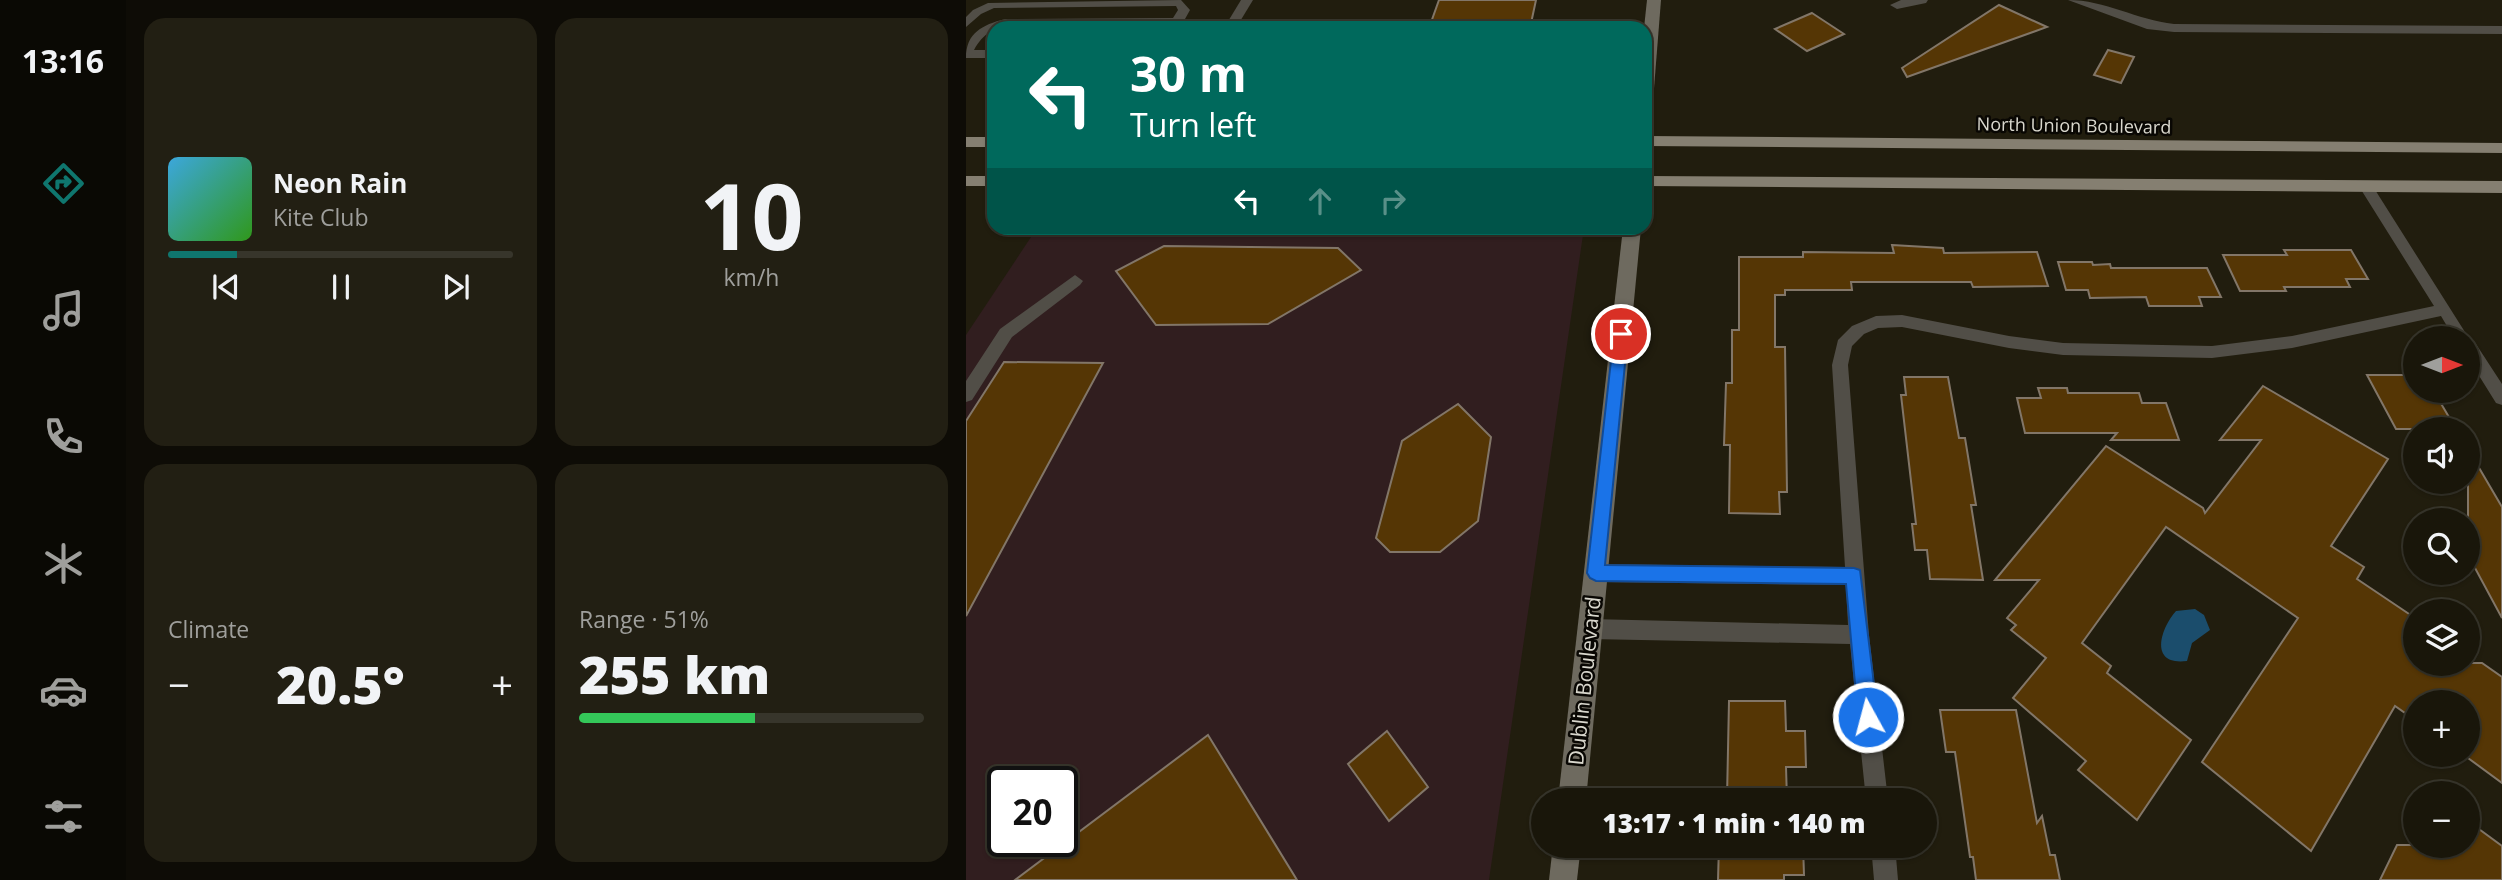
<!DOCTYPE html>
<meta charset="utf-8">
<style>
:root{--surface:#19160a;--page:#221f13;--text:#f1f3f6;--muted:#9f9f9c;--line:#37352b;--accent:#0f766e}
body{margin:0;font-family:"Open Sans",sans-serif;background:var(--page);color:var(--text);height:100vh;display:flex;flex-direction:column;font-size:26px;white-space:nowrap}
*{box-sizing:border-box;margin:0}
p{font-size:23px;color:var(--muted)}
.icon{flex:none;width:38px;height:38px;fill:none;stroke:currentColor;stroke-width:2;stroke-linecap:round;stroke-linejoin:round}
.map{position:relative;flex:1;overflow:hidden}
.panel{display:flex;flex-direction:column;gap:18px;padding:18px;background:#0e0c06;width:840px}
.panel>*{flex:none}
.hud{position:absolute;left:21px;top:21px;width:665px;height:214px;border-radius:21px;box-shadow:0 2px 5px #0004,0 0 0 2px var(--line);background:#00695c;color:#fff;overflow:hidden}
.needle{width:46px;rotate:90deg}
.controls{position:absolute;left:1437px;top:326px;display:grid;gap:14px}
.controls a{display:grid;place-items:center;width:77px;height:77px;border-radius:50%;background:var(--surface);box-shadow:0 2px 5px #0004,0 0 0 2px var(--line);font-size:35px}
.speed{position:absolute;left:21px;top:766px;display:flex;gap:14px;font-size:35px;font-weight:700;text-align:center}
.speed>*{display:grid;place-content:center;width:91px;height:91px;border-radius:50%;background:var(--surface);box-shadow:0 2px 5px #0004,0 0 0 2px var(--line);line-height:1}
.speed .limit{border:4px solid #111;border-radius:10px;background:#fff;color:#111}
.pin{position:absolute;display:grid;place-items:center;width:60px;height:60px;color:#fff;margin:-30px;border:4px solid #fff;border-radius:50%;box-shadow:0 2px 7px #0007}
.me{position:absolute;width:77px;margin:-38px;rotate:353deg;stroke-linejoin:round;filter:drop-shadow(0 0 5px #0008)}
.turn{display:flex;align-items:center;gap:24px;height:147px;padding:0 28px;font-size:32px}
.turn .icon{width:91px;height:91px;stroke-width:2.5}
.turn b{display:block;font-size:49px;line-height:60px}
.lanes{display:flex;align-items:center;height:66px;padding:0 28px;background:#0003;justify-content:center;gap:35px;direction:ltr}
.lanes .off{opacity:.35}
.big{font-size:52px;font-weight:800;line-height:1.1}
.panel .tile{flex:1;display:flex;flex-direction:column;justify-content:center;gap:10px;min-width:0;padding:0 24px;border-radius:21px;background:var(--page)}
.panel .dial{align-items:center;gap:0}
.dial b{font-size:91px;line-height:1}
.song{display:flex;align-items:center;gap:21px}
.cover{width:84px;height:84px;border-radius:10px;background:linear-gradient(135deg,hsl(200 70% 55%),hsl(110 70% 35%))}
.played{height:7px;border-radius:4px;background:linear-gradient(90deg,var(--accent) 20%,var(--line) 20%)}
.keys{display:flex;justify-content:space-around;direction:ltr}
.heat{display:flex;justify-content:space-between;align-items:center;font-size:38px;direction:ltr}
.charge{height:10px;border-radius:5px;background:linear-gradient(90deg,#34c759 51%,var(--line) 0)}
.panel .tiles{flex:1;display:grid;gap:18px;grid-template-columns:repeat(2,1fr)}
.trip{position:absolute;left:565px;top:788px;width:406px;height:70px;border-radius:35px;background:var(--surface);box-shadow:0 2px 5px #0004,0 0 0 2px var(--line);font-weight:800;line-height:70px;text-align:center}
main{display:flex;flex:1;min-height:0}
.tab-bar{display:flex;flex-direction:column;width:126px;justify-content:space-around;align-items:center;background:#0a0904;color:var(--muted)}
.tab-bar .icon{width:49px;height:49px}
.tab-bar .selected{color:var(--accent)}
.tab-bar b{font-size:32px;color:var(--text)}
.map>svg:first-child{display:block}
</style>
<main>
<nav class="tab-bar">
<b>13:16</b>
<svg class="icon selected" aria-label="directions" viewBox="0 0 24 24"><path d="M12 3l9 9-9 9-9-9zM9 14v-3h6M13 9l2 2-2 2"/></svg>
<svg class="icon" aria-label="music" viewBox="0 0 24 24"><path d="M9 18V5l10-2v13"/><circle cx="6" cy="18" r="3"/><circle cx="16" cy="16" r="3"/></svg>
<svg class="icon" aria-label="phone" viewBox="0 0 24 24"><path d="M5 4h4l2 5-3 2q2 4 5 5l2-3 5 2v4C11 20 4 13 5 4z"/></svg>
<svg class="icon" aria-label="climate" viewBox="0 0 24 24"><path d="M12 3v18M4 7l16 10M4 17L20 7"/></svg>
<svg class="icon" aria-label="car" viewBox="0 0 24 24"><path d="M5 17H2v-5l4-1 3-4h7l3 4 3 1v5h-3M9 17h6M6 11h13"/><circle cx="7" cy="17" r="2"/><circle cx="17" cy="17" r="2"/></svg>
<svg class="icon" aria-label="filters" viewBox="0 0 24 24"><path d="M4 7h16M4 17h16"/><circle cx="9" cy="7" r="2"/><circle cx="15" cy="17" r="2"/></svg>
</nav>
<section class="panel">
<div class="tiles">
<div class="tile">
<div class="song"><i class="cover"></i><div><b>Neon Rain</b><p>Kite Club</p></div></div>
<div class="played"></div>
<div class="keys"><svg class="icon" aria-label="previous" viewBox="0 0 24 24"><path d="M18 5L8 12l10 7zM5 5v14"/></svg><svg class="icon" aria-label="pause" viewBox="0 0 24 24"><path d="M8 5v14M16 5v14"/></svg><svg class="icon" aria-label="next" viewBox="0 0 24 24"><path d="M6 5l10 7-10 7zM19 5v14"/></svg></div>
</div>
<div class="tile dial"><b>10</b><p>km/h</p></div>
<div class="tile"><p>Climate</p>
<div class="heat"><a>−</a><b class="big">20.5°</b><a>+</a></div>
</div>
<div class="tile"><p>Range · 51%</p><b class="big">255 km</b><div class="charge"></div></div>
</div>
</section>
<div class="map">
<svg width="1536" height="880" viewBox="0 0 1536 880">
<rect width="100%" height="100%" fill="#211d0e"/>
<!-- commercial -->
<path fill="#311e1f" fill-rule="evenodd" d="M 71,228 L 618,228 L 523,880 L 0,880 L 0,335 ZM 37,782 L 96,782 L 96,842 L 37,842 Z"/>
<!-- water -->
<path fill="#1b4d6c" d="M 1229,609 L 1238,615 L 1244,630 L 1226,643 L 1221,661 C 1183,666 1194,629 1210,611 Z"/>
<!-- building -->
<g fill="#553605" stroke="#827668" stroke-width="2">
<path d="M 473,0 L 570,0 L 564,28 L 463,28 Z"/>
<path d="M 1033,5 L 1081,27 L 941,77 L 936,68 Z"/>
<path d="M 846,13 L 878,34 L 841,51 L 809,29 Z"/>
<path d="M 1142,50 L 1168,57 L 1155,83 L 1128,75 Z"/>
<path d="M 926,245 L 977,248 L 978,253 L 1071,252 L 1082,286 L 1007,287 L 1005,282 L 885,282 L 886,290 L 819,290 L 819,295 L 809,295 L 809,347 L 819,347 L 821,492 L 813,492 L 814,514 L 763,513 L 764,445 L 758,445 L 760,383 L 766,383 L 766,330 L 773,330 L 773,257 L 837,257 L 837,252 L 928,253 Z"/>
<path d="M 198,246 L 372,248 L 395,270 L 302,324 L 190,325 L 150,271 Z"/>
<path d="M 1318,250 L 1385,250 L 1402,279 L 1380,279 L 1384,287 L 1318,287 L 1320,291 L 1274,291 L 1257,255 L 1321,255 Z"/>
<path d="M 1092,262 L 1126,262 L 1127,265 L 1144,264 L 1145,268 L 1241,268 L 1255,297 L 1233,297 L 1236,306 L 1183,306 L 1180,297 L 1124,298 L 1122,290 L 1100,290 Z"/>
<path d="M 38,362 L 137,363 L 0,616 L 0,421 Z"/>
<path d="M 1401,375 L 1444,375 L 1449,383 L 1449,390 L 1467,390 L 1490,429 L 1430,429 Z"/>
<path d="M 938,377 L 982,377 L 993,438 L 999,438 L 1010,505 L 1005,505 L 1017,580 L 964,579 L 961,550 L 949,550 L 946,524 L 950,524 L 935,395 L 940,395 Z"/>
<path d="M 1297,386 L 1422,459 L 1365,546 L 1398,567 L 1391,579 L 1449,618 L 1449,663 L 1516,663 L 1536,677 L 1536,783 L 1502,758 L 1502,702 L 1449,702 L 1449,720 L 1429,706 L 1345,851 L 1236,762 L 1332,618 L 1200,527 L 1116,643 L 1145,666 L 1141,673 L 1225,740 L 1171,820 L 1112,770 L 1120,761 L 1047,698 L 1080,658 L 1045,630 L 1050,625 L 1041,618 L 1073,580 L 1029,580 L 1140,446 L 1237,508 L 1239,513 L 1295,440 L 1254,440 Z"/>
<path d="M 1072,388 L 1101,388 L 1102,393 L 1173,393 L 1176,403 L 1200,403 L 1213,440 L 1145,440 L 1151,433 L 1059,433 L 1051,398 L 1075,398 Z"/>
<path d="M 492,404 L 525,437 L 512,521 L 474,552 L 424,552 L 410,538 L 436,441 Z"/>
<path d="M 1502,449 L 1536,507 L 1536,618 L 1502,555 Z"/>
<path d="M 763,701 L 819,701 L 820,731 L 839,731 L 840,767 L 820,767 L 821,800 L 754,800 L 761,798 Z"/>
<path d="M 974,710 L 1050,710 L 1071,823 L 1076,816 L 1084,855 L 1089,855 L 1094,880 L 1010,880 L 1007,857 L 1004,857 L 989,752 L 980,752 Z"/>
<path d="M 421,731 L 462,787 L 423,821 L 382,764 Z"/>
<path d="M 242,735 L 331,880 L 49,880 Z"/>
<path d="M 1502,821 L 1536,846 L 1536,880 L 1414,880 L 1431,845 L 1502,845 Z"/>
<path d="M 753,845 L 837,845 L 838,875 L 818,875 L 818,880 L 752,880 Z"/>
</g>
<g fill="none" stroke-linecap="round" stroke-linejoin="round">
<!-- lane -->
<g fill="#514e47" fill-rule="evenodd">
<path d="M 215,0 L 224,10 L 214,28 L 202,28 L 204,25 L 47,24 C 29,28 17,33 8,50 L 28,50 L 28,58 L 0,58 C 0,33 16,25 39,19 L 207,18 L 212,10 L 210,6 L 28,8 L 15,14 L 0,27 L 0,17 L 7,10 L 22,3 Z"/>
<path d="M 275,0 L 287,0 L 270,28 L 258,28 Z"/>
<path d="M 1401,183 L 1406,185 L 1504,340 L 1508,341 L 1536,384 L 1536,405 L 1530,403 L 1502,358 L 1502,338 L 1488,338 L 1475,316 L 1326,348 L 1246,358 L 1097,355 L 1043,348 L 936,327 L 912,328 L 898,334 L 886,346 L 882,365 L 903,635 L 922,800 L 900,800 L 884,644 L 624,639 L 617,636 L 614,629 L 617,622 L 624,619 L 882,625 L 880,585 L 630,582 L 623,579 L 620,573 L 623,567 L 630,564 L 879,567 L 866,365 L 872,340 L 886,326 L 910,316 L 936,315 L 1043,336 L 1097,343 L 1246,346 L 1326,336 L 1468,306 L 1394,188 Z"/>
<path d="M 109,275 L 117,281 L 114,285 L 46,337 L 6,400 L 0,402 L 0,381 L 34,329 Z"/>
<path d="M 905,845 L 929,845 L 932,880 L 908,880 Z"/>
</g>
<!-- street -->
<g fill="#514e47" fill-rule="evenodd">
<path d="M 935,0 L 962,0 L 960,3 L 931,9 L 924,5 Z"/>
<path d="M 1102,0 C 1139,0 1171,20 1208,24 L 1536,26 L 1536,34 L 1208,32 L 1181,29 Z"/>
</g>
<!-- secondary -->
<g fill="#6e6a5f" fill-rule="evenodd">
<path d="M 681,0 L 695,0 L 687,101 L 679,106 L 678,28 Z"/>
<path d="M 657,228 L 675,228 L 620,800 L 592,800 Z"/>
<path d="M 587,845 L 615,845 L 611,880 L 583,880 Z"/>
</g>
<!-- primary -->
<g fill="#857f71" fill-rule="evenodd">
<path d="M 679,136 L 1536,143 L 1536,153 L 679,146 Z"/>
<rect x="0" y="137" width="28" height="10"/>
<rect x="0" y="176" width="28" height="10"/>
<path d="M 679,176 L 1536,181 L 1536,193 L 679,186 Z"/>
</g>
</g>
<!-- route -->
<path fill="#1a73e8" stroke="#114b97" stroke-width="2" d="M 655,328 L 662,334 L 639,565 L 888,568 L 894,570 L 912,717 L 909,724 L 902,727 L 895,724 L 892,717 L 880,584 L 630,581 L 624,578 L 621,573 L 648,334 Z"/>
<g text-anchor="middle" stroke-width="5" stroke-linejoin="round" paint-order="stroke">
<!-- far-street labels -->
<g font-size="18" fill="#d9d7cd" stroke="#090703">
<text transform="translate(1108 126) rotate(1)" y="6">North Union Boulevard</text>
</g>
<!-- street labels -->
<g font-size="21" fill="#d9d7cd" stroke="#090703">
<text transform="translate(619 681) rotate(-84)" y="7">Dublin Boulevard</text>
</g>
</g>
</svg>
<div class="controls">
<a><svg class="needle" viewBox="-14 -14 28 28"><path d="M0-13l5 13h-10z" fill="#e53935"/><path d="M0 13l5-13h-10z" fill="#9f9f9c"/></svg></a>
<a><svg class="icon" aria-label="sound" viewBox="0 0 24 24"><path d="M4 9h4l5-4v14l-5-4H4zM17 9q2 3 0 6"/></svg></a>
<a><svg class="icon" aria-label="search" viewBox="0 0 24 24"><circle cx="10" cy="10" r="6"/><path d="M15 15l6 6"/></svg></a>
<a><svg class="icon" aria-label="layers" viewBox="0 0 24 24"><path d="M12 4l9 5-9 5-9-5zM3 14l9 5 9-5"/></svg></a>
<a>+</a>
<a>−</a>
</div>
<div class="speed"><div class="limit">20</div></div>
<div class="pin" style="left:655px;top:334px;background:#d93025"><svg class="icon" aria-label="arrive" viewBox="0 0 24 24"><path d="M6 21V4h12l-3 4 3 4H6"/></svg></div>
<svg class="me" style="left:902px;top:717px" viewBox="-20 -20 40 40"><circle r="17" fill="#1a73e8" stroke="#fff" stroke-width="3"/><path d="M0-11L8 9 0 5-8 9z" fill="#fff"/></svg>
<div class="trip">13:17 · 1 min · 140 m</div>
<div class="hud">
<div class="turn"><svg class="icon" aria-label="left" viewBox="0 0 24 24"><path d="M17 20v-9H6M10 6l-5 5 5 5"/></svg><div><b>30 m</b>Turn left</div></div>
<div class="lanes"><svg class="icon" aria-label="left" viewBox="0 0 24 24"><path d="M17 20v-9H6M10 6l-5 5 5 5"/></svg><svg class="icon off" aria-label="ahead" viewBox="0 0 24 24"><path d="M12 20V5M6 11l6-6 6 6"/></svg><svg class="icon off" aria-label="right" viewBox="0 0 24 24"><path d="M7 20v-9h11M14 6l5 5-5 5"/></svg></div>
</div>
</div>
</main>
